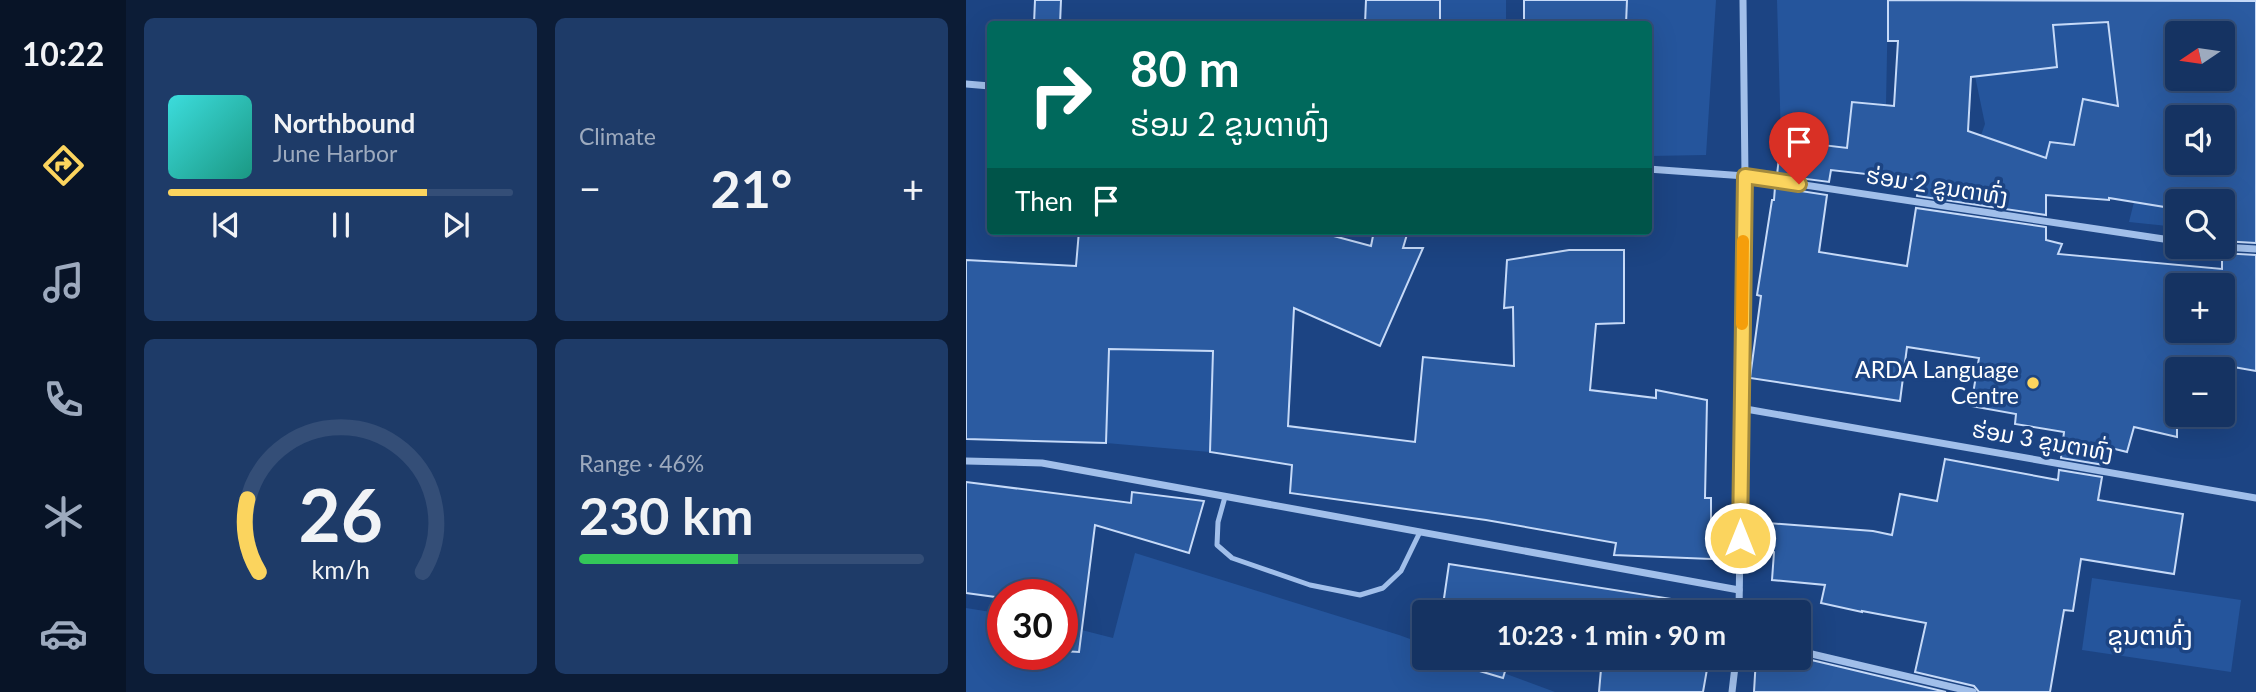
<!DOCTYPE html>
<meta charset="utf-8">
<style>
:root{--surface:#153362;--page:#1e3b68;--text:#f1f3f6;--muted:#9daabe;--line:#344e77;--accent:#fbd45e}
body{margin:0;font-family:Lato,"Noto Sans Lao",sans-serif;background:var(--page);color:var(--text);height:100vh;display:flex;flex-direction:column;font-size:26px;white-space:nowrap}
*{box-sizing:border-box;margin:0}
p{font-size:23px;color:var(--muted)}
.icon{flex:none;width:38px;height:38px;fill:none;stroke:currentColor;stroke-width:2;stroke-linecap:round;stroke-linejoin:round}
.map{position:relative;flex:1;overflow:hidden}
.panel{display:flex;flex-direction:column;gap:18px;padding:18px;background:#0c1c36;width:840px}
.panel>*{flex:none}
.hud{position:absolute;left:21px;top:21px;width:665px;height:214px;border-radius:7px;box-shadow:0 7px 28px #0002,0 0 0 2px var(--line);background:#00695c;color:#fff;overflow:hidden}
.needle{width:46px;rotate:257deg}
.fabs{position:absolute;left:1199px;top:21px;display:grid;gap:14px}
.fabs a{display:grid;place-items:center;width:70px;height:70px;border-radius:7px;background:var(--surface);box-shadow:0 7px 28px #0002,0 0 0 2px var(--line);font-size:35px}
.speed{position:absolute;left:21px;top:579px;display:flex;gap:14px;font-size:35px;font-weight:700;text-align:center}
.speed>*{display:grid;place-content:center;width:91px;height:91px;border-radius:50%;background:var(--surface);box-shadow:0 7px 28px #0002,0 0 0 2px var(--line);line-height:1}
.speed .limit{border:10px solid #d22;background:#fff;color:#111}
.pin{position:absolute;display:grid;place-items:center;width:60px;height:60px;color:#fff;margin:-72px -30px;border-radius:50% 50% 50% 0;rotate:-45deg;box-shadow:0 0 7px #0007}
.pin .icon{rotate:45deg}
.me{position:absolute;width:77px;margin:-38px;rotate:0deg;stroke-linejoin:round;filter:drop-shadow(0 0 5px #0008)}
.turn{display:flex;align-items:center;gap:24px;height:147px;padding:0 28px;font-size:32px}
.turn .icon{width:91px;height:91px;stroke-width:2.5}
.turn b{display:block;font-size:49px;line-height:60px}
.then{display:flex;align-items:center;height:66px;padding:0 28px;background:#0003;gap:14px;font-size:26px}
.big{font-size:52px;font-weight:700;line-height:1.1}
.panel .tile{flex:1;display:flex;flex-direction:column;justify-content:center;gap:10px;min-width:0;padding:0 24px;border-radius:10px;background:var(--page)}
.panel .dial{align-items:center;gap:0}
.dial svg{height:182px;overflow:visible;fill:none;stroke:var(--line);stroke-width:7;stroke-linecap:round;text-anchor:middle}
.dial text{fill:var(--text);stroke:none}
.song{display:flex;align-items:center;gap:21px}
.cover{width:84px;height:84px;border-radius:10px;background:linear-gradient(135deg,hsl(180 70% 55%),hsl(170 70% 35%))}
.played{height:7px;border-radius:4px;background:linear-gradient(90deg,var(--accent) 75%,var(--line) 75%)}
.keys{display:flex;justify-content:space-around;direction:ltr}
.heat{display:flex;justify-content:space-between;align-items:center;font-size:38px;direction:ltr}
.charge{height:10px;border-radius:5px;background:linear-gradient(90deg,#34c759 46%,var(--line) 0)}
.panel .tiles{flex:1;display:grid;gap:18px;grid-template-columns:repeat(2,1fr)}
.trip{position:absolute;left:446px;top:600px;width:399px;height:70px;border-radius:7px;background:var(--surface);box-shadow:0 7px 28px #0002,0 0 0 2px var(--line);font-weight:700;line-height:70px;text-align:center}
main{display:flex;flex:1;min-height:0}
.tab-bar{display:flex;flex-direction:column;width:126px;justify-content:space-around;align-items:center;background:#081427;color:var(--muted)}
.tab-bar .icon{width:49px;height:49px}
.tab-bar .selected{color:var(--accent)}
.tab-bar b{font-size:32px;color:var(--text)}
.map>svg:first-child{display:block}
</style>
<main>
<nav class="tab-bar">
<b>10:22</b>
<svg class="icon selected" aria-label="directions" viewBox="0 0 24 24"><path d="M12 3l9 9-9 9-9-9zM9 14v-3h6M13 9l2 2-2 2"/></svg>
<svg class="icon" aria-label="music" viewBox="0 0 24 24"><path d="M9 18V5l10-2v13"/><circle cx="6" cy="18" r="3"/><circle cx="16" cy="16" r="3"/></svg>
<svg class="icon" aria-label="phone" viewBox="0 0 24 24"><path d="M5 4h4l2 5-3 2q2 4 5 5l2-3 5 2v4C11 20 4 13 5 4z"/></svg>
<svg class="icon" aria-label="climate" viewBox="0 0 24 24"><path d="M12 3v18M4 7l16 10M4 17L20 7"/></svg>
<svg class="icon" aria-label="car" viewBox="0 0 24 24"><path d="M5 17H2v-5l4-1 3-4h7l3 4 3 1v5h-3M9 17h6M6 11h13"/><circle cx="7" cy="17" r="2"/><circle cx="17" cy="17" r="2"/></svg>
</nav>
<section class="panel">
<div class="tiles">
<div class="tile">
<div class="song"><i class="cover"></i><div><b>Northbound</b><p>June Harbor</p></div></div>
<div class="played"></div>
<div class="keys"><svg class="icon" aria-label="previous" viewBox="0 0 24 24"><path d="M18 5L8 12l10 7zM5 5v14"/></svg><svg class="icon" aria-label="pause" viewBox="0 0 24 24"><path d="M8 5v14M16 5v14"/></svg><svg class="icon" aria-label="next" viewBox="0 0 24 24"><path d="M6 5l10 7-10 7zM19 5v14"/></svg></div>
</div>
<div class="tile"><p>Climate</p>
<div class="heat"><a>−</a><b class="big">21°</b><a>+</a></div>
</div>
<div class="tile dial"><svg viewBox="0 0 100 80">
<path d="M14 69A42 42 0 1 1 86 69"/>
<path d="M14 69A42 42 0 0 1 9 37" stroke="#fbd45e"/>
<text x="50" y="56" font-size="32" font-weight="700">26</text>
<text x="50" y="72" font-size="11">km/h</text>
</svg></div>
<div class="tile"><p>Range · 46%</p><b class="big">230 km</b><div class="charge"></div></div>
</div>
</section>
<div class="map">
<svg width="1290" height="692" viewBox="0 0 1290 692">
<rect width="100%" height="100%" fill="#1c4483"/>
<!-- green -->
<g fill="#25559c">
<path d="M 474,0 L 540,0 L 540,19 L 558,19 L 558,24 L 474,24 Z"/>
<path d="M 661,0 L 750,0 L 740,155 L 683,156 L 682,24 L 660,24 Z"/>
<path d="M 811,0 L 922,0 L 920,105 L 886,102 L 881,148 L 815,140 Z"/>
<path d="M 1136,22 L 1143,27 L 1152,106 L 1117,100 L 1108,145 L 1084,142 L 1080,158 L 1007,158 L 1019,124 L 1009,76 L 1091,67 L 1088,35 L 1074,23 Z"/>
<path d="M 1168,202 L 1211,209 L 1211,227 L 1163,222 Z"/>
<path d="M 143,349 L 247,351 L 244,452 L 140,443 Z"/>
<path d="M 169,553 L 433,635 L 458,644 L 458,658 L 497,658 L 589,692 L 0,692 L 0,608 L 37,614 L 37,654 L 96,654 L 96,625 L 147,638 Z"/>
<path d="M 1126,578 L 1275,600 L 1265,672 L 1116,650 Z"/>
</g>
<!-- building -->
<g fill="#2b5ba1" stroke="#c6daf8" stroke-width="2" fill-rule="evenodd">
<path d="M 69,0 L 95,0 L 94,24 L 68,24 Z"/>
<path d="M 400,0 L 474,0 L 474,24 L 399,24 Z"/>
<path d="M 558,0 L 661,0 L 660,24 L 558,24 Z"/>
<path d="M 922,0 L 1290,1 L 1290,243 L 1256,241 L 1256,201 L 1211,201 L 1211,209 L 1143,198 L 1143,200 L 1080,195 L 1080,215 L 951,196 L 954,180 L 865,170 L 863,182 L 811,175 L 815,140 L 881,148 L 886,102 L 928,106 L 932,41 L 922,41 ZM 1142,22 L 1152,106 L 1117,99 L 1108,145 L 1084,142 L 1080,158 L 1002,131 L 1005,77 L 1091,67 L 1087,25 ZM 1211,33 L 1256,33 L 1256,79 L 1211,79 ZM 1211,117 L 1256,117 L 1256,163 L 1211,163 Z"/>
<path d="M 809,187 L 861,195 L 853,252 L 941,266 L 950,208 L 1080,227 L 1080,240 L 1096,244 L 1092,254 L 1256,269 L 1256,253 L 1290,255 L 1290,371 L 1211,357 L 1211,437 L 1168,427 L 1161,452 L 1141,447 L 1138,465 L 1095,458 L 1098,432 L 1049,424 L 1050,414 L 1005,406 L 1013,358 L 941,347 L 934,401 L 784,378 L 795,296 L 791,295 L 806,200 L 808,200 ZM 1211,285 L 1256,285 L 1256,331 L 1211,331 Z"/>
<path d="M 113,231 L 349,231 L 405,246 L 408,231 L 442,231 L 437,248 L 457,248 L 414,346 L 328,308 L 322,426 L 449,442 L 457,357 L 548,366 L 547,307 L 538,308 L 541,260 L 603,250 L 658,250 L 658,323 L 630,324 L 624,390 L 690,398 L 690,390 L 741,400 L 739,498 L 745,498 L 745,559 L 648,555 L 650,543 L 520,520 L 324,493 L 326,465 L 244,452 L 247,351 L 143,349 L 140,443 L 0,439 L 0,260 L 110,266 Z"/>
<path d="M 979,459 L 1092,480 L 1093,470 L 1136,477 L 1132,500 L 1217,514 L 1208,574 L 1115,559 L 1107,611 L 1098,610 L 1084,692 L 1013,692 L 1008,686 L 949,672 L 960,623 L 896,611 L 896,612 L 855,603 L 859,585 L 806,580 L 808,552 L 800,551 L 802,523 L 907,531 L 926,535 L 934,494 L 971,501 Z"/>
<path d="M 0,482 L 165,503 L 166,492 L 238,501 L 223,553 L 129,525 L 113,652 L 96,651 L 96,595 L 37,595 L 37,598 L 0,593 Z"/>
<path d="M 483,564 L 750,606 L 749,612 L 476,612 Z"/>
<path d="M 481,658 L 543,658 L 537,678 L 480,661 Z"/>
<path d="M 636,658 L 743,658 L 737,692 L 633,692 Z"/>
<path d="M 790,658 L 807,658 L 835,666 L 837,658 L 980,692 L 788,692 Z"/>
</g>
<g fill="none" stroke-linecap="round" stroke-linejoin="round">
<!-- service -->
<path stroke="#a1bfea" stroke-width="5" d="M 259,497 L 252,522 L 251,545 L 266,558 L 344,585 L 394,595 L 417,588 L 435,571 L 454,532"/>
<!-- minor -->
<g stroke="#a1bfea" stroke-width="7">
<path d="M 0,84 L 24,86"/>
<path d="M 682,169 L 779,176 L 1211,241"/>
<path d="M 1256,247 L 1290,249"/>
<path d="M 774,408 L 1290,498"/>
<path d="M 0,461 L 76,463 L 773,590"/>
<path d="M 773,612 L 779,176 L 777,0"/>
<path d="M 833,651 L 1007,692"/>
<path d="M 766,692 L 770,658"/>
</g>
</g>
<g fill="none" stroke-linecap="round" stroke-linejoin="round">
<defs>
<path id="route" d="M 774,538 L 779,176 L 833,184"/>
</defs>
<!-- route casing -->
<use href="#route" stroke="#a38a3d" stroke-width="18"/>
<!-- route -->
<use href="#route" stroke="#fbd45e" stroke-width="12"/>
<!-- slow -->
<path stroke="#f59e0b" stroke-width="12" d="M 776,324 L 777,241"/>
</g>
<!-- markers -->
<circle fill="#fbd45e" stroke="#1c4483" stroke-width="2.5" cx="1067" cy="383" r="7"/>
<g text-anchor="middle" stroke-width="7" stroke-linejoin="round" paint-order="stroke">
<!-- street labels -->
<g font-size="23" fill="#fff" stroke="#1c4483">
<text transform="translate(971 186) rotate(9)" y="8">ຮ່ອມ 2 ຂູນຕາທົ່ງ</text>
<text transform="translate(1077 441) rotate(10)" y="8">ຮ່ອມ 3 ຂູນຕາທົ່ງ</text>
</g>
<!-- poi labels -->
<g font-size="23" fill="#fff" stroke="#1c4483" text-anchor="end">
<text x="1053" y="378">ARDA Language<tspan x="1053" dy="26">Centre</tspan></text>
</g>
<!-- quarter labels -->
<g font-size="26" fill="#fff" stroke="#1c4483">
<text x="1184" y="645">ຂູນຕາທົ່ງ</text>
</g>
</g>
</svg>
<div class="fabs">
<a><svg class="needle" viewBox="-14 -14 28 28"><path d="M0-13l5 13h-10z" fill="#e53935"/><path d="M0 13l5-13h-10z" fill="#9daabe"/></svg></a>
<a><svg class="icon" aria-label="sound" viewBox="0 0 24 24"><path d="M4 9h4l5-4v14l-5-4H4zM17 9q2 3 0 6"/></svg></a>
<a><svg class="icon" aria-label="search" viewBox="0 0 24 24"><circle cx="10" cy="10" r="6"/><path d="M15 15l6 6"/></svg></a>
<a>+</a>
<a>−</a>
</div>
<div class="speed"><div class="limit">30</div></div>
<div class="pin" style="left:833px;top:184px;background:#d93025"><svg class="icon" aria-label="arrive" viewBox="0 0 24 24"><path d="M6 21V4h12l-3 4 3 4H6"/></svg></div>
<svg class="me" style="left:774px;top:538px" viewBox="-20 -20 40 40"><circle r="17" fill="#fbd45e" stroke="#fff" stroke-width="3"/><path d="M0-11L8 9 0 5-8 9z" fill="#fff"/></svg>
<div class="trip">10:23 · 1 min · 90 m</div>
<div class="hud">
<div class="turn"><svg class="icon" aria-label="right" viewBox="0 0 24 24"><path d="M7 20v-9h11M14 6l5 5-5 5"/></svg><div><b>80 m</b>ຮ່ອມ 2 ຂູນຕາທົ່ງ</div></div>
<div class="then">Then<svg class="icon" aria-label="arrive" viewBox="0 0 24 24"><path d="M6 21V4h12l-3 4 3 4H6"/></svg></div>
</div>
</div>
</main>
